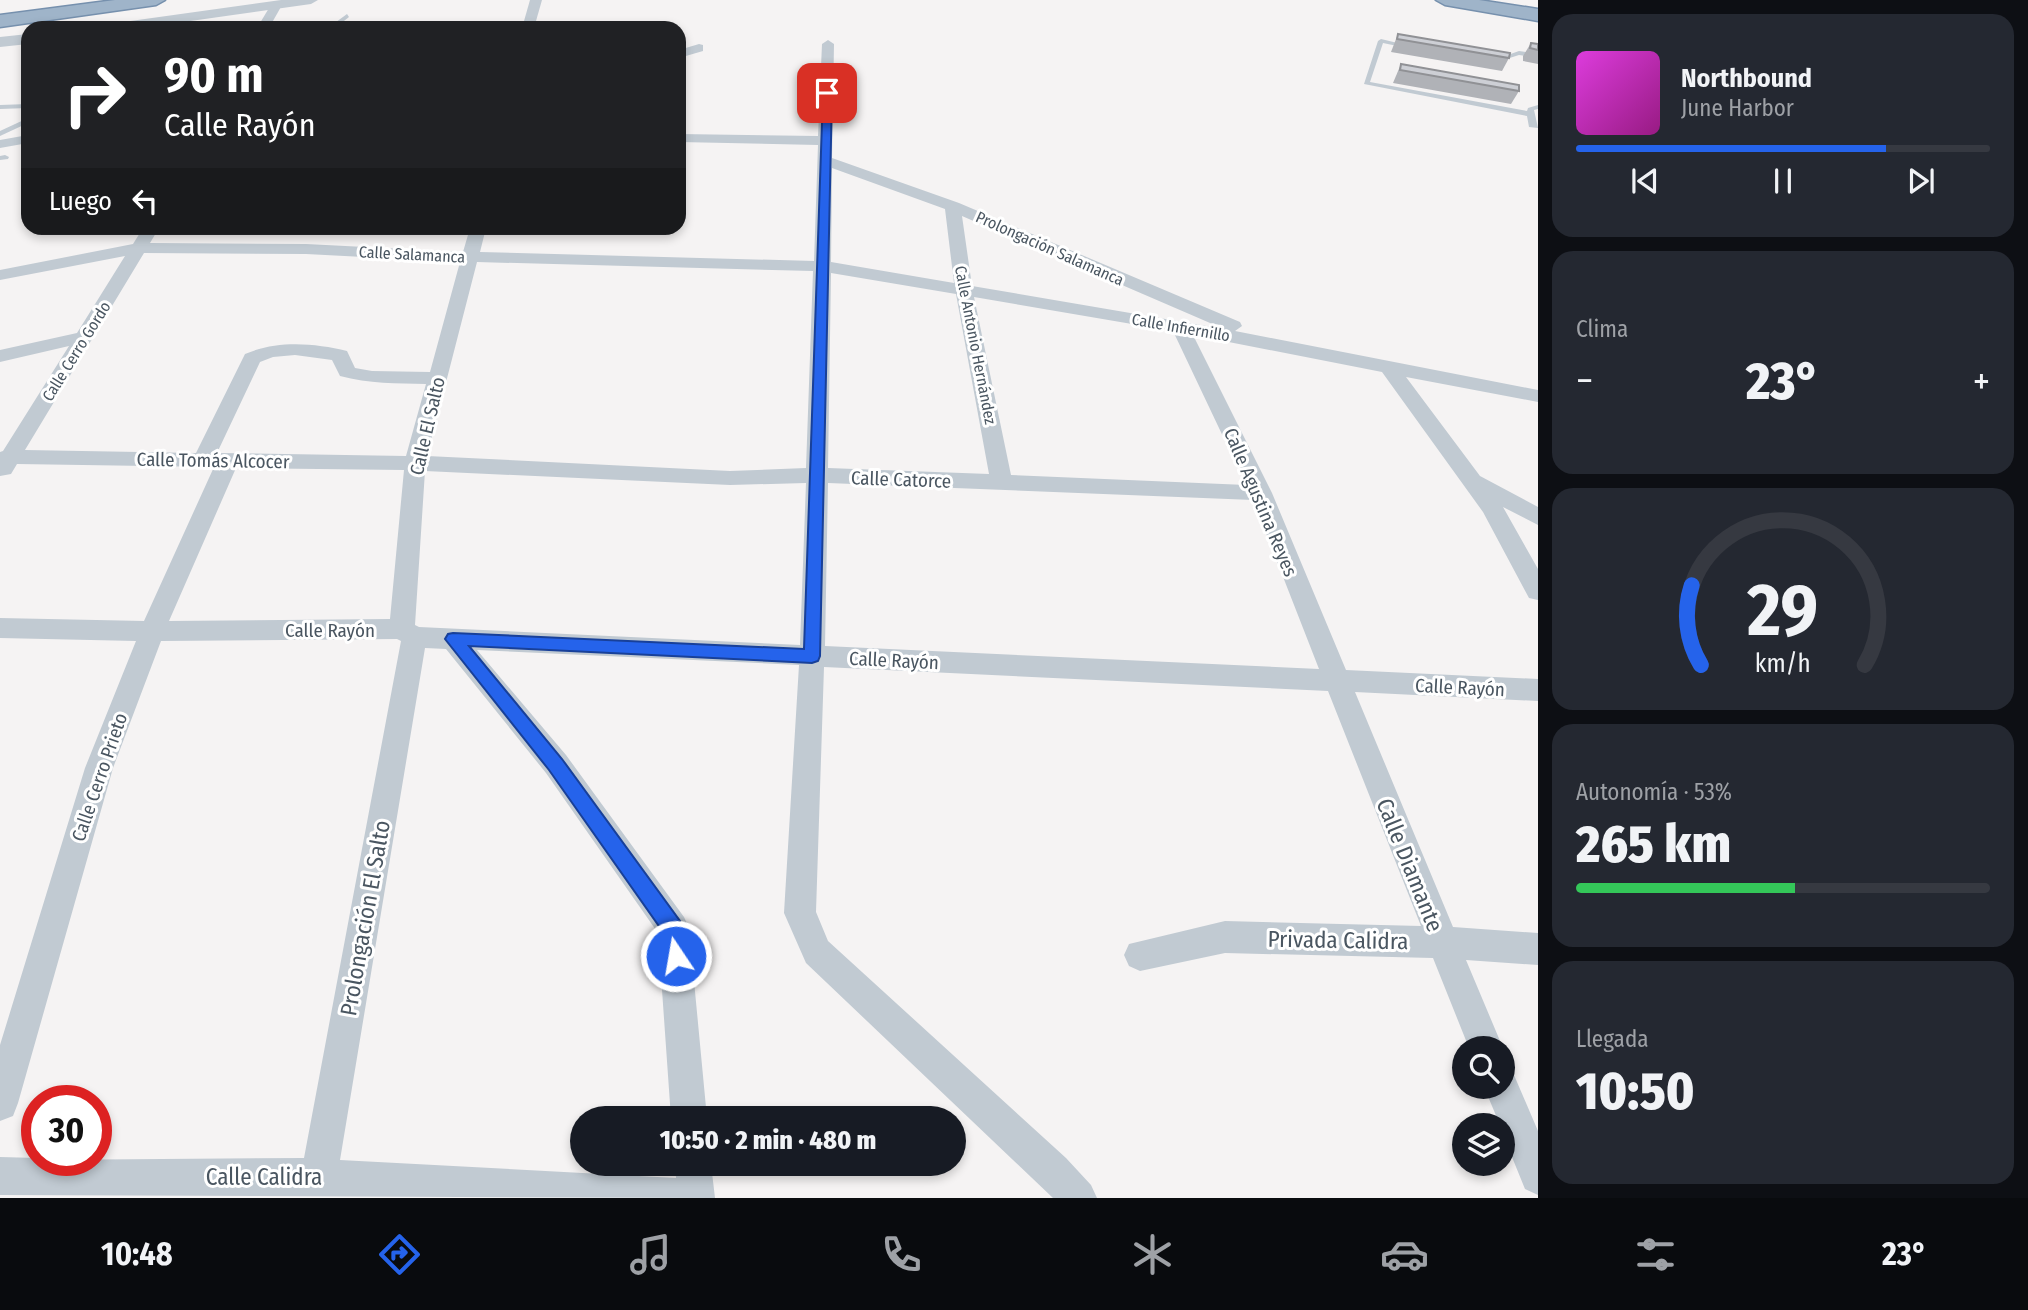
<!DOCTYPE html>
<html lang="es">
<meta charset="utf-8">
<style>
:root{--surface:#171b24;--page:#242831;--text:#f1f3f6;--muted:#9ea1a6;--line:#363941;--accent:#2563eb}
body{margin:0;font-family:"Fira Sans Condensed",sans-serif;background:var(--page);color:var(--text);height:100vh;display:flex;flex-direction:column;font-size:26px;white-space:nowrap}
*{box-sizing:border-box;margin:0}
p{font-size:23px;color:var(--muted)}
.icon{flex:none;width:38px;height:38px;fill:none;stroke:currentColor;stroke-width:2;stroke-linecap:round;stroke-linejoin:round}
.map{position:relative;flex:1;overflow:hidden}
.sheet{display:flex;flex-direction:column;gap:14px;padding:14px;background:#0d0f14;width:490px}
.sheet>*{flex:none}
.top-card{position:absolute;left:21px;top:21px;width:665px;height:214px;border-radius:21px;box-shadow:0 4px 10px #0003;background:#202124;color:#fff;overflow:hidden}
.fabs{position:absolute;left:1452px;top:1036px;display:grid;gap:14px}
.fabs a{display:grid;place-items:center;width:63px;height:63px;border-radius:50%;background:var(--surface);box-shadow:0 4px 10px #0003;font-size:35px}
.speed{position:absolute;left:21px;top:1085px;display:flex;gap:14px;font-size:35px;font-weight:700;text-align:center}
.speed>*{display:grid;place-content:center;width:91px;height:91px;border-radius:50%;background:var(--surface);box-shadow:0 4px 10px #0003;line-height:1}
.speed .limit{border:10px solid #d22;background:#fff;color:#111}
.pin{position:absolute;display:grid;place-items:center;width:60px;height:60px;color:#fff;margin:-30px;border-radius:14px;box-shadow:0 4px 10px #0006}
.me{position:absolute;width:77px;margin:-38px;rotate:348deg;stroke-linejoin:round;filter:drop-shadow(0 0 5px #0008)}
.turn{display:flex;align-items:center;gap:24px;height:147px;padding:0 28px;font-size:32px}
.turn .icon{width:91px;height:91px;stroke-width:2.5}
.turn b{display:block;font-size:49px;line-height:60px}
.then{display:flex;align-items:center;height:66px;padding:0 28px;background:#0003;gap:14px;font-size:26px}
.big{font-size:52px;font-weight:800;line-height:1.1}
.sheet .tile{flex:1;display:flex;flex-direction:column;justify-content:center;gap:10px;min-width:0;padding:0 24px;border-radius:21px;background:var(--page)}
.sheet .dial{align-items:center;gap:0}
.dial svg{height:182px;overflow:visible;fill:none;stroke:var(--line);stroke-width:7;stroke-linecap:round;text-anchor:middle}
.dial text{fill:var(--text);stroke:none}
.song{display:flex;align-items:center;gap:21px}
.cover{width:84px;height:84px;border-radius:10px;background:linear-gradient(135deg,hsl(300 70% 55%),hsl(310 70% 35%))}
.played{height:7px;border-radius:4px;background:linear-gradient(90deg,var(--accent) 75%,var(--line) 75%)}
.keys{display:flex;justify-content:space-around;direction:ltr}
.heat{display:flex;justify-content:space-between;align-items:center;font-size:38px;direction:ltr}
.charge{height:10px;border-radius:5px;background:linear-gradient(90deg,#34c759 53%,var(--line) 0)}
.trip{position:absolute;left:570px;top:1106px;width:396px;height:70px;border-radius:35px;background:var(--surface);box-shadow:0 4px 10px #0003;font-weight:800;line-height:70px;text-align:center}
.tabs{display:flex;height:112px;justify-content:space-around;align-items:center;background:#090b0e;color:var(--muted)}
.tabs .icon{width:49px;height:49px}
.tabs .active{color:var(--accent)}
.tabs b{font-size:32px;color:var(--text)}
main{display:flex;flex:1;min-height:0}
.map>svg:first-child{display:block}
</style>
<main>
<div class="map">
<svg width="1538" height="1198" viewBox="0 0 1538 1198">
<rect width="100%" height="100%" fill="#f5f3f3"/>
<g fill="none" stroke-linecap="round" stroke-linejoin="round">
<defs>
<g id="trunk">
<path d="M 115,0 L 165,0 L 156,5 L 0,27 L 0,15 Z"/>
<path d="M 1436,0 L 1479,0 L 1538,9 L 1538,21 L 1445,5 Z"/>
</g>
</defs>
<!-- trunk casing -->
<use href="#trunk" stroke="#7690ad" stroke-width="3"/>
<!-- service -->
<g fill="#c1cad2" fill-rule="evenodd">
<path d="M 347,14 L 349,17 L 335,28 L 328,28 Z"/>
<path d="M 1381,39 L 1410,46 L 1407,48 L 1383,43 L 1370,82 L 1527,111 L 1528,108 L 1538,105 L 1538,109 L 1534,110 L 1538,128 L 1529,127 L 1527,116 L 1364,84 L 1378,41 Z"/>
<path d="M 1519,51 L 1538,54 L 1538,58 L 1519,55 L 1494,63 L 1491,61 Z"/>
<path d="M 28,104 L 28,108 L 0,109 L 0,105 Z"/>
<path d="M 28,118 L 28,123 L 0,136 L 0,131 Z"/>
<path d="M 5,155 L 9,157 L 8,159 L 0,160 L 0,156 Z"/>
</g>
<!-- minor -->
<g fill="#c1cad2" fill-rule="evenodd">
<path d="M 530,0 L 542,0 L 534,28 L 522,28 Z"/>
<path d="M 272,3 L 282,5 L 269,28 L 257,28 Z"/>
<path d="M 828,40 L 834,44 L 832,158 L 959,203 L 1240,322 L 1242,326 L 1235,331 L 1538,390 L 1538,402 L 1406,377 L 1480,476 L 1538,507 L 1538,525 L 1503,507 L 1538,569 L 1538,600 L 1529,598 L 1483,512 L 1382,372 L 1193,335 L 1272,493 L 1346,670 L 1538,679 L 1538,701 L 1355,692 L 1453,927 L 1538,933 L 1538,965 L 1466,960 L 1503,1048 L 1469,1048 L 1433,958 L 1225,953 L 1140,971 L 1129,966 L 1124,955 L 1129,944 L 1225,921 L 1421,926 L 1328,691 L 824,667 L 816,912 L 828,941 L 1066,1158 L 1091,1185 L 1097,1198 L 1053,1198 L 806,963 L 784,913 L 799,665 L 477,650 L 566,755 L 684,917 L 689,928 L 707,1118 L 671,1118 L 658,933 L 546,773 L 446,649 L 425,648 L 340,1160 L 676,1178 L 675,1164 L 711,1164 L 715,1198 L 0,1195 L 0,1157 L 37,1158 L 37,1160 L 304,1158 L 401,641 L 397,639 L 161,641 L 113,768 L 18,1103 L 13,1116 L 0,1121 L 0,1045 L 85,768 L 136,641 L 0,638 L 0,618 L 144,621 L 214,467 L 17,464 L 11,474 L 0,476 L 0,452 L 3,451 L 69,346 L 0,362 L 0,350 L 77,333 L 125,256 L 0,280 L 0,270 L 133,244 L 143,228 L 159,228 L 150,243 L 306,244 L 463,252 L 470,228 L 486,228 L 480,252 L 814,261 L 818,145 L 679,142 L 679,134 L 818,136 L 822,44 ZM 832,168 L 945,209 L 954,283 L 831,262 ZM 962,216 L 1224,329 L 972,286 ZM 144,253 L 306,254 L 460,262 L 430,372 L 372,371 L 355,368 L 347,351 C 314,343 277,340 245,354 L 196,453 L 25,450 ZM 477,262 L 813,271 L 806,468 L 730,471 L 427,456 ZM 831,273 L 956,294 L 989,474 L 828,468 ZM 974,297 L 1173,331 L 1246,485 L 1011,475 ZM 295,355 L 332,360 L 340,376 C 369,384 397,383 426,384 L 406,456 L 217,453 L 260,362 L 273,357 ZM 236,468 L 404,470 L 390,619 L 169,621 ZM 425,471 L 730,485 L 806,483 L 800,645 L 419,627 L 415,625 ZM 828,483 L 1253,500 L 1319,669 L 825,646 Z"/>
<path d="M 699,44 L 703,45 L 703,51 L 679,58 L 679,50 Z"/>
<path d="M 28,135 L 28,143 L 0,148 L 0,140 Z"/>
<path d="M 1503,1070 L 1514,1075 L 1538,1131 L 1538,1195 L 1525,1189 L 1503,1135 L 1503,1125 L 1500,1125 L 1484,1087 L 1503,1087 Z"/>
</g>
<!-- tertiary -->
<g fill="#c1cad2" fill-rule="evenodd">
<path d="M 281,0 L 318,0 L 311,4 L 141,28 L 102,28 L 109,24 Z"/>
<path d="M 28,34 L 28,44 L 0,47 L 0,37 Z"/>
</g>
<!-- trunk -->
<use href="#trunk" fill="#9fb4c9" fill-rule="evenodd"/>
</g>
<!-- wall -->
<g fill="#b0b2b7">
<path d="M 1398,34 L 1509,58 L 1502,71 L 1391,52 Z"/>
<path d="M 1531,43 L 1538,44 L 1538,64 L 1523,61 L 1523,56 Z"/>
<path d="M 1401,64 L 1519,91 L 1511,104 L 1393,83 Z"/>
</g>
<!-- building -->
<g fill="#cdcfd5" stroke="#909195" stroke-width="2">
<path d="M 1398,34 L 1510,53 L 1509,58 L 1397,39 Z"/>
<path d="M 1531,43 L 1538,44 L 1538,50 L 1530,48 Z"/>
<path d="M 1401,64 L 1519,85 L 1519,91 L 1400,70 Z"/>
</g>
<!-- route -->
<path fill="#2563eb" stroke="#184099" stroke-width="2" d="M 827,90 L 832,93 L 820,656 L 818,661 L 812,663 L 469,646 L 562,759 L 680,921 L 686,956 L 683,963 L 676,966 L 668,963 L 663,932 L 549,770 L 445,639 L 448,634 L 453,633 L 804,649 L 823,93 Z"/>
<g text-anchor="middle" stroke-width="6" stroke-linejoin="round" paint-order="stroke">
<!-- far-street labels -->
<g font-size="16" fill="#4a5661" stroke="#fff">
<text transform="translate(1050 248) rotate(24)" y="6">Prolongación Salamanca</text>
<text transform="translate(412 254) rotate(3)" y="6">Calle Salamanca</text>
<text transform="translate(1181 327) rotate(10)" y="6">Calle Infiernillo</text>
<text transform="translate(976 345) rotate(79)" y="6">Calle Antonio Hernández</text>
<text transform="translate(76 351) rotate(-58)" y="6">Calle Cerro Gordo</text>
</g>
<!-- street labels -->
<g font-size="19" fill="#4a5661" stroke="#fff">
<text transform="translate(427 426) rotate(-77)" y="7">Calle El Salto</text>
<text transform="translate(213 460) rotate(1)" y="7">Calle Tomás Alcocer</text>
<text transform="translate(901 479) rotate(2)" y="7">Calle Catorce</text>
<text transform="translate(1261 502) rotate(67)" y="7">Calle Agustina Reyes</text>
<text x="330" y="637">Calle Rayón</text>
<text transform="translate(894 660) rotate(3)" y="7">Calle Rayón</text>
<text transform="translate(1460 687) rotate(3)" y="7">Calle Rayón</text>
<text transform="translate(99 777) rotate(-71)" y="7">Calle Cerro Prieto</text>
</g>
<!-- near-street labels -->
<g font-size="23" fill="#4a5661" stroke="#fff">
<text transform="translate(1410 865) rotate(68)" y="8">Calle Diamante</text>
<text transform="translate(365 918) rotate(-80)" y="8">Prolongación El Salto</text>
<text transform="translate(1338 940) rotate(1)" y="8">Privada Calidra</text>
<text x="264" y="1185">Calle Calidra</text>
</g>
</g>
</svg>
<div class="fabs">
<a><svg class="icon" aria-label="search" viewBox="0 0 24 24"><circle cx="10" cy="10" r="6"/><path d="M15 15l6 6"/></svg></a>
<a><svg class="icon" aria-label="layers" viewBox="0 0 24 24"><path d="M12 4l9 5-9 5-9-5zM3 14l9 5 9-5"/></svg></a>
</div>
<div class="speed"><div class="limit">30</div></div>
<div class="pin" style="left:827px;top:93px;background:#d93025"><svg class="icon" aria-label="arrive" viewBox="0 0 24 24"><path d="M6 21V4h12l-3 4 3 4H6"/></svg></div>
<svg class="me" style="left:676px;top:956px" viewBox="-20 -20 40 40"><circle r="17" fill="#2563eb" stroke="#fff" stroke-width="3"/><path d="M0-11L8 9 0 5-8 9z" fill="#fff"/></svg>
<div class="trip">10:50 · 2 min · 480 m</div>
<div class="top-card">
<div class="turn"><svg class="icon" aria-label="right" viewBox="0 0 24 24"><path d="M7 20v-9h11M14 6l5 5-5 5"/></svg><div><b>90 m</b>Calle Rayón</div></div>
<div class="then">Luego<svg class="icon" aria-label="left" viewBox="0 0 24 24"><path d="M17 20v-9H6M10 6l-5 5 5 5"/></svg></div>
</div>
</div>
<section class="sheet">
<div class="tile">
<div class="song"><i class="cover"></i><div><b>Northbound</b><p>June Harbor</p></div></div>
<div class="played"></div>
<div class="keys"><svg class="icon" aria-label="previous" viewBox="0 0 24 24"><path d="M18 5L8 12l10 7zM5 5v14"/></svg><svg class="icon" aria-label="pause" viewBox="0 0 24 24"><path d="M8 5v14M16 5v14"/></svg><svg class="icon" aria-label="next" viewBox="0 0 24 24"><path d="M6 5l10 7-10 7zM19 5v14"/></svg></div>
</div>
<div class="tile"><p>Clima</p>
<div class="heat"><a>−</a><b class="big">23°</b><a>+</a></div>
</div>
<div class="tile dial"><svg viewBox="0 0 100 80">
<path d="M14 69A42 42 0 1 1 86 69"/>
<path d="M14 69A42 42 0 0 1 10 34" stroke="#2563eb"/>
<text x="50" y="56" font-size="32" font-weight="700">29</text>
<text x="50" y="72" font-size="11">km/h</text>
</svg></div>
<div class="tile"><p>Autonomía · 53%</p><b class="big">265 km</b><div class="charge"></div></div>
<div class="tile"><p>Llegada</p><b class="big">10:50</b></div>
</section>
</main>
<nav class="tabs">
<b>10:48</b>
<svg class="icon active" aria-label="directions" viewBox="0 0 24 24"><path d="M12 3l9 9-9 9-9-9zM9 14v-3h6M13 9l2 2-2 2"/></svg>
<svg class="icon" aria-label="music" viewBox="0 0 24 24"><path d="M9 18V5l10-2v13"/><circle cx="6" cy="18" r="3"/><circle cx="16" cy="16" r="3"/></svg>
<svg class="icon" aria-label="phone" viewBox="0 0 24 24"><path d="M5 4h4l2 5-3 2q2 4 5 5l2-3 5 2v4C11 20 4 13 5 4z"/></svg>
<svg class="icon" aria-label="climate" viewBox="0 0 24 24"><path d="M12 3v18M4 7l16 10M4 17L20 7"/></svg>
<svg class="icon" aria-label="car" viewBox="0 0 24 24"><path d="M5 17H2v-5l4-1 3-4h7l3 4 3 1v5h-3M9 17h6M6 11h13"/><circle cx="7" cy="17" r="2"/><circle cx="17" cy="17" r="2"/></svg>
<svg class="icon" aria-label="filters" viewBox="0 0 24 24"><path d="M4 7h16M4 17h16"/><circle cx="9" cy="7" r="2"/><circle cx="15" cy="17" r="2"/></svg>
<b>23°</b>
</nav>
